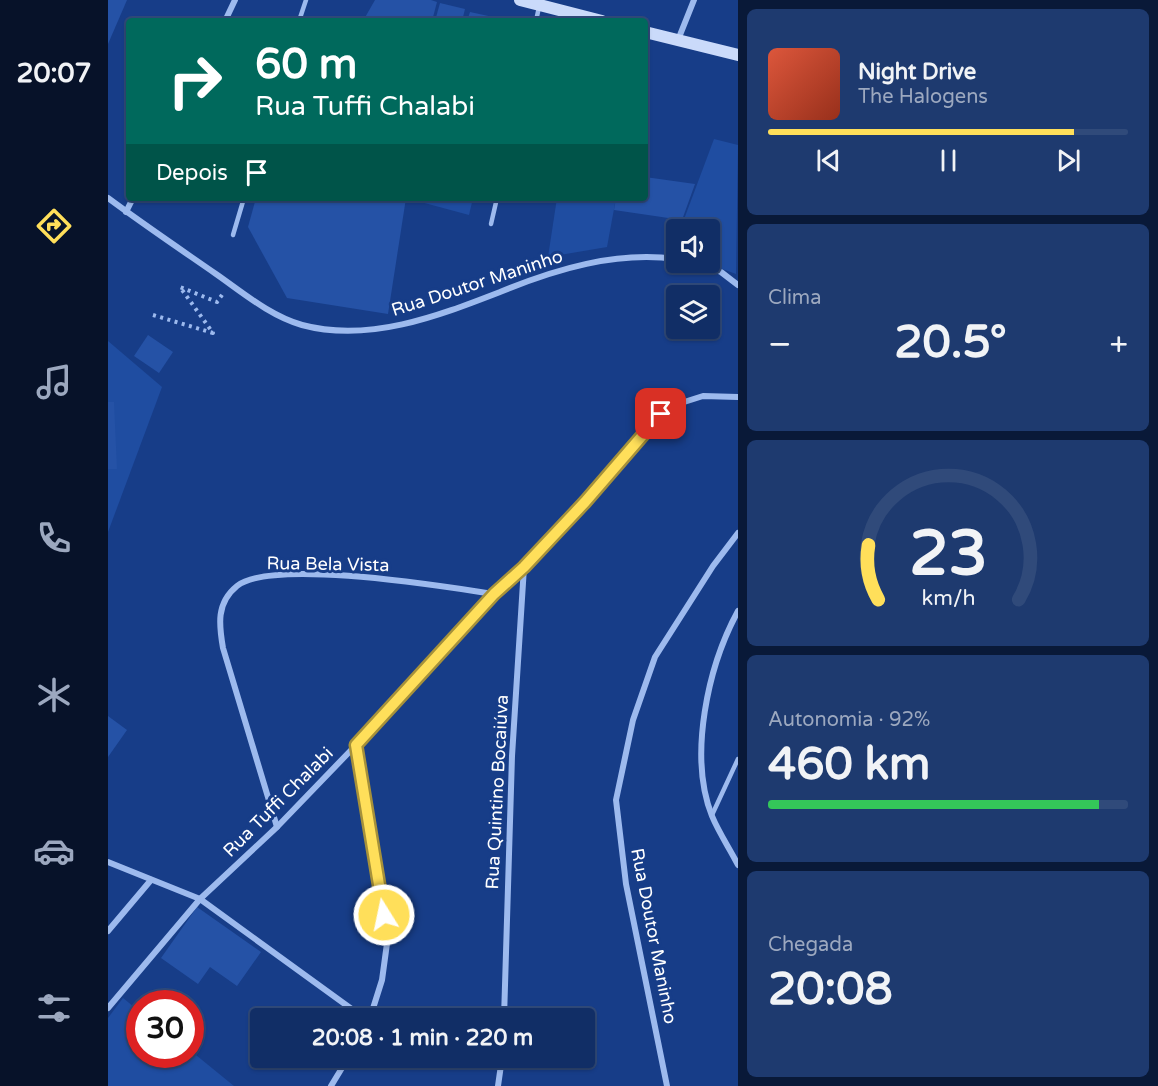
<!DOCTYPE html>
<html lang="pt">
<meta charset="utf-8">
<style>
:root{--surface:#112e66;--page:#1e3a6f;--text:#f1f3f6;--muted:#9ca8bf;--line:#304a7a;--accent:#ffdf5a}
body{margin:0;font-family:"Varela Round",sans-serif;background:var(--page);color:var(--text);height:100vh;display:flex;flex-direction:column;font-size:22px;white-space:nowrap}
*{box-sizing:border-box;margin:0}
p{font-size:20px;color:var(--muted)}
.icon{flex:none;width:33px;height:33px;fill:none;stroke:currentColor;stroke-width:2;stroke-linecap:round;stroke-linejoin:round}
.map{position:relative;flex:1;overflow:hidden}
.panel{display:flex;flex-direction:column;gap:9px;padding:9px;background:#091938;width:420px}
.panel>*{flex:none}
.hud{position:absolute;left:18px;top:18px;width:522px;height:183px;border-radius:6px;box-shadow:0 2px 4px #0004,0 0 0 2px var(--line);background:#00695c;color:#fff;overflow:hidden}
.tools{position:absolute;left:558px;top:219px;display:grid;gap:12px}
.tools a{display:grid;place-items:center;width:54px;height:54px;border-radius:6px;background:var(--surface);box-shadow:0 2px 4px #0004,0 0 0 2px var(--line);font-size:30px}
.speed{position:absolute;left:18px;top:990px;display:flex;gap:12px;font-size:30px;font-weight:700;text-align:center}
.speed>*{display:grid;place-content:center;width:78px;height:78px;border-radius:50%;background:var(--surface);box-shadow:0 2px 4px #0004,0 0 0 2px var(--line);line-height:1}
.speed .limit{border:9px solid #d22;background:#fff;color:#111}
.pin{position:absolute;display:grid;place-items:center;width:51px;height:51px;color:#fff;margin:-26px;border-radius:12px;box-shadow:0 3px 9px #0006}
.me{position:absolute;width:66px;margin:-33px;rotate:350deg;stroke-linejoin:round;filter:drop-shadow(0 0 4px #0008)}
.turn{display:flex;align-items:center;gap:21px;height:126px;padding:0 30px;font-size:27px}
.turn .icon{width:78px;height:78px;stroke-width:2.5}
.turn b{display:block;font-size:42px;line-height:51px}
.then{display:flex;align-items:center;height:57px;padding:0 30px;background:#0003;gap:12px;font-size:22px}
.big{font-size:45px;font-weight:700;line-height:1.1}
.panel .card{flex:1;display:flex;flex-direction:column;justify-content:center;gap:9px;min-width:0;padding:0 21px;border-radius:9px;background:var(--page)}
.panel .dial{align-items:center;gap:0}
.dial svg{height:156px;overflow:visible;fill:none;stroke:var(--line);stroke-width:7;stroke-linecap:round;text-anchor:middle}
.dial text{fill:var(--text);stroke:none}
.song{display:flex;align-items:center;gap:18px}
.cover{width:72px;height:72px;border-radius:9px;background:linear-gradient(135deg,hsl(10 70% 55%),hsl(10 70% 35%))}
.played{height:6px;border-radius:3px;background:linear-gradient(90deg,var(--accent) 85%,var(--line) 85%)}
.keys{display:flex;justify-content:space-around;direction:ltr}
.heat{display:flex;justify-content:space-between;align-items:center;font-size:33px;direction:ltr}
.charge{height:9px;border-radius:4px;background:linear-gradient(90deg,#34c759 92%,var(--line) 0)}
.trip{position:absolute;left:142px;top:1008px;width:345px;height:60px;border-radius:6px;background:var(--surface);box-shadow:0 2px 4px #0004,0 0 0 2px var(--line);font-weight:700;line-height:60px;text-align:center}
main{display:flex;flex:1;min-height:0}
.menu{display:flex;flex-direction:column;width:108px;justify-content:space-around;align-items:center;background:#071229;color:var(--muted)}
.menu .icon{width:42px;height:42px}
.menu .on{color:var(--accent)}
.menu b{font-size:27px;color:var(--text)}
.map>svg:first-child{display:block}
</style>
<main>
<nav class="menu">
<b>20:07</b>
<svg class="icon on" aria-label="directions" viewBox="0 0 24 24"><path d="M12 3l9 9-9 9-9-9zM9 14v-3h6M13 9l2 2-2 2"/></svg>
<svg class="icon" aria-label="music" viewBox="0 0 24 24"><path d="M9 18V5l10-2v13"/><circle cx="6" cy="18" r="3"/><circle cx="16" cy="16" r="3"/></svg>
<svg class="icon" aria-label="phone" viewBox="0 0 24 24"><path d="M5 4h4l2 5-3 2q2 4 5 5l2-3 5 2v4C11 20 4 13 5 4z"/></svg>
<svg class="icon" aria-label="climate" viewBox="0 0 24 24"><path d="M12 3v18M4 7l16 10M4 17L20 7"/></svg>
<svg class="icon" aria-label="car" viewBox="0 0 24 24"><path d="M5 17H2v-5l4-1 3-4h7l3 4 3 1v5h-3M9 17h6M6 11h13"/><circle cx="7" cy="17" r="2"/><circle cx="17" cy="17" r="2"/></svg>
<svg class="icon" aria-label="filters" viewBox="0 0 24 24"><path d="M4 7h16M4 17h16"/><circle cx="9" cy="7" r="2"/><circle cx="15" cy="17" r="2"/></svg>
</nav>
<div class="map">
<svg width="630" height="1086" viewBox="0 0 630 1086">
<rect width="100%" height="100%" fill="#173d88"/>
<!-- green -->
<g fill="#1f4da1">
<path d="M 606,139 L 630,145 L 628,274 L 598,263 L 602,262 L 602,230 L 572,230 Z"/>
<path d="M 298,198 L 365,198 L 361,215 Z"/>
<path d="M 449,198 L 508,198 L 499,247 L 440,257 Z"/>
<path d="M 0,341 L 54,387 L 0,532 Z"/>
<path d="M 15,998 L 31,1011 L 32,1054 L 82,1054 L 83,1051 L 126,1086 L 0,1086 L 0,1018 Z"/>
</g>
<!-- building -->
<g fill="#2552a6">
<path d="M 0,0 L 19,0 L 0,44 Z"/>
<path d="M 267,0 L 323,0 L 329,2 L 324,21 L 255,21 Z"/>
<path d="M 332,3 L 357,9 L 354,21 L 327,21 Z"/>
<path d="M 362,12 L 385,17 L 385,21 L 359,21 Z"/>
<path d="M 537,177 L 587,184 L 574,220 L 506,210 L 508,198 L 537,198 Z"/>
<path d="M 148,198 L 298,198 L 280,314 L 179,298 L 140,227 Z"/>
<path d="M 40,335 L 65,352 L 51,373 L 26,356 Z"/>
<path d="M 0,402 L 6,402 L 9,469 L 0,469 Z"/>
<path d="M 0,716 L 19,730 L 0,757 Z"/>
<path d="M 89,907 L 153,952 L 129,986 L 102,967 L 90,984 L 53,958 Z"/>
</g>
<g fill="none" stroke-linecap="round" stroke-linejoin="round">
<!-- path -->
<path stroke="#9dbaee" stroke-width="4" stroke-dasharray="3 4.5" stroke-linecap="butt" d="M 45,315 L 105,333 L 72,287 L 109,302 L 116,292"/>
<!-- lane -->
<g stroke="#9dbaee" stroke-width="4.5">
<path d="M 191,21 L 198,0"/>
<path d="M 428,21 L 431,7"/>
<path d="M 383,224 L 389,198"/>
<path d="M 125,235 L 136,198"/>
<path d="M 604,815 L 630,759"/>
</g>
<!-- street -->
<g stroke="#9dbaee" stroke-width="6">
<path d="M 117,21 L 127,0"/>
<path d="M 570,40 L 586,0"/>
<path d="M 0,198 C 35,224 72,249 108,274 C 134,292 162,316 194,325 C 261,343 330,316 392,292 C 448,269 508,251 568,259"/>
<path d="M 18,212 L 25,198"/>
<path d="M 587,262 L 613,272 L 630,285"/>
<path d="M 630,611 C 600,666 580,756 604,816 C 611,833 622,849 630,865"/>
<path d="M 248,745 L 280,936 L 274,980 L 262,1018"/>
<path d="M 169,827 L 115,648 C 111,625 108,603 129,586 C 165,558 338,587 386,594"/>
<path d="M 0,862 L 92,899 L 256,1018"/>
<path d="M 0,931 L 43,880"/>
<path d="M 0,1008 L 92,899 L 169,827 L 248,745 L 386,594 L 416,567 L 477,502 L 553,414 L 573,403 L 595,396 L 630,397"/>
<path d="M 396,1018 L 404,756 L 416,567"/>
<path d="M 223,1086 L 240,1058"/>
<path d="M 390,1086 L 394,1058"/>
<path d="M 559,1086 L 518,884 L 508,800 L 525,720 L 547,657 L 605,566 L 630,533"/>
</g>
<!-- secondary -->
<g stroke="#cadafa" stroke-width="12">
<path d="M 412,0 L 494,21"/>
<path d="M 537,32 L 630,55"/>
</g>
</g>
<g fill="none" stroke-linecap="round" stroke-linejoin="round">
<defs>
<path id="route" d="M 276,915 L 248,745 L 386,594 L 416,567 L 477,502 L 553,414"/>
</defs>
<!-- route casing -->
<use href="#route" stroke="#a6913a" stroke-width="15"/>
<!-- route -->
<use href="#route" stroke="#ffdf5a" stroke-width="10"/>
</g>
<g text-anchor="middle" stroke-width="6" stroke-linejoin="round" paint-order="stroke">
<!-- street labels -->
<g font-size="18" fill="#fff" stroke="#173d88">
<text transform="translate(369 283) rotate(-18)" y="6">Rua Doutor Maninho</text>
<text transform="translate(220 564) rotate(1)" y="6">Rua Bela Vista</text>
<text transform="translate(389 792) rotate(-87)" y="6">Rua Quintino Bocaiúva</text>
<text transform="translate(170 802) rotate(-45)" y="6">Rua Tuffi Chalabi</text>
<text transform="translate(546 936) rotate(79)" y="6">Rua Doutor Maninho</text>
</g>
</g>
</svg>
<div class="tools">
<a><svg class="icon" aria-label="sound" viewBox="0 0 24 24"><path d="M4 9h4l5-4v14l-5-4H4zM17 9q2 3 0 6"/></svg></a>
<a><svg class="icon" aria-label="layers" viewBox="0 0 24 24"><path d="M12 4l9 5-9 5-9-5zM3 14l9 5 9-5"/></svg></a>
</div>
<div class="speed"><div class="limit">30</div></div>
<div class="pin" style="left:553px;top:414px;background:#d93025"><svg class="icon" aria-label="arrive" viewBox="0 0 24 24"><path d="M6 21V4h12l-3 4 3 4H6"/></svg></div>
<svg class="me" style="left:276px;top:915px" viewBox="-20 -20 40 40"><circle r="17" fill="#ffdf5a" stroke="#fff" stroke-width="3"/><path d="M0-11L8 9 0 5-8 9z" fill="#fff"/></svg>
<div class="trip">20:08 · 1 min · 220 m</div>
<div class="hud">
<div class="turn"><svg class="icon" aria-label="right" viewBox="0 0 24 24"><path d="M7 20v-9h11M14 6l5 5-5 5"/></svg><div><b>60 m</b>Rua Tuffi Chalabi</div></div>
<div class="then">Depois<svg class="icon" aria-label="arrive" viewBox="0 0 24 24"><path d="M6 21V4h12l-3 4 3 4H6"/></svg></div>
</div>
</div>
<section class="panel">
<div class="card">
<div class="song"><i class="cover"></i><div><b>Night Drive</b><p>The Halogens</p></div></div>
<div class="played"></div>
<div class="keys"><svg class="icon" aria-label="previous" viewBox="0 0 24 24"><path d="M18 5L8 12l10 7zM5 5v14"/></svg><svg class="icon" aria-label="pause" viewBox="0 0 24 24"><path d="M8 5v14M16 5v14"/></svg><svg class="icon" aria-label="next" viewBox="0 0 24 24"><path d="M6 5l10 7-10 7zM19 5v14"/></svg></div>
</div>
<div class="card"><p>Clima</p>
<div class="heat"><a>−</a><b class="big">20.5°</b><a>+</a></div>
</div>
<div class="card dial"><svg viewBox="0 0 100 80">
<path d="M14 69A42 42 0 1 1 86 69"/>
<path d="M14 69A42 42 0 0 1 9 41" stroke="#ffdf5a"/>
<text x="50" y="56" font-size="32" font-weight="700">23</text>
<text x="50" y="72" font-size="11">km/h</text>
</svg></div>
<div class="card"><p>Autonomia · 92%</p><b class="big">460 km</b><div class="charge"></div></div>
<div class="card"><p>Chegada</p><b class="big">20:08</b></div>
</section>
</main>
